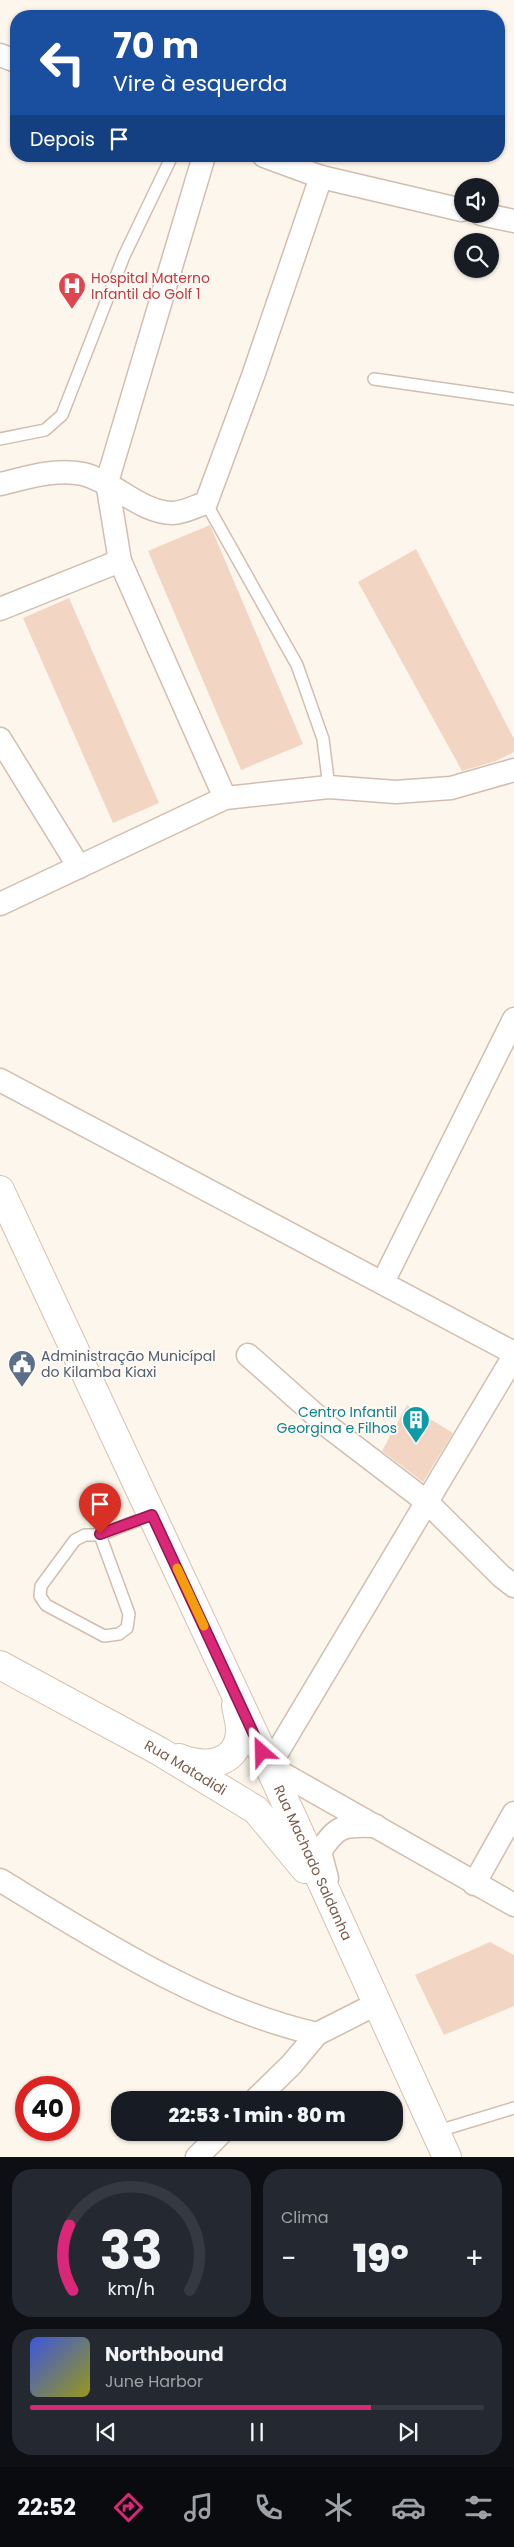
<!DOCTYPE html>
<html lang="pt">
<meta charset="utf-8">
<style>
:root{--surface:#171b24;--page:#242831;--text:#f1f3f6;--muted:#9ea1a6;--line:#363941;--accent:#db2777}
body{margin:0;font-family:Poppins,sans-serif;background:var(--page);color:var(--text);height:100vh;display:flex;flex-direction:column;font-size:19px;white-space:nowrap}
*{box-sizing:border-box;margin:0}
p{font-size:16px;color:var(--muted)}
.icon{flex:none;width:28px;height:28px;fill:none;stroke:currentColor;stroke-width:2;stroke-linecap:round;stroke-linejoin:round}
.map{position:relative;height:2157px;overflow:hidden}
.details{display:flex;flex-direction:column;gap:12px;padding:12px;background:#0d0f14;flex:1}
.details>*{flex:none}
.hud{position:absolute;left:10px;top:10px;width:495px;height:152px;border-radius:20px;box-shadow:0 1px 4px #0004;background:#1a4fa0;color:#fff;overflow:hidden}
.buttons{position:absolute;left:454px;top:178px;display:grid;gap:10px}
.buttons a{display:grid;place-items:center;width:45px;height:45px;border-radius:50%;background:var(--surface);box-shadow:0 1px 4px #0004;font-size:25px}
.speed{position:absolute;left:15px;top:2076px;display:flex;gap:10px;font-size:25px;font-weight:700;text-align:center}
.speed>*{display:grid;place-content:center;width:65px;height:65px;border-radius:50%;background:var(--surface);box-shadow:0 1px 4px #0004;line-height:1}
.speed .limit{border:8px solid #d22;background:#fff;color:#111}
.pin{position:absolute;display:grid;place-items:center;width:42px;height:42px;color:#fff;margin:-51px -21px;border-radius:50% 50% 50% 0;rotate:-45deg;box-shadow:0 0 5px #0007}
.pin .icon{rotate:45deg}
.me{position:absolute;width:55px;margin:-28px;rotate:335deg;stroke-linejoin:round;filter:drop-shadow(0 0 4px #0008)}
.turn{display:flex;align-items:center;gap:18px;height:105px;padding:0 20px;font-size:22px}
.turn .icon{width:65px;height:65px;stroke-width:2.5}
.turn b{display:block;font-size:35px;line-height:42px}
.then{display:flex;align-items:center;height:48px;padding:0 20px;background:#0003;gap:10px;font-size:19px}
.big{font-size:38px;font-weight:800;line-height:1.1}
.details .tile{flex:1;display:flex;flex-direction:column;justify-content:center;gap:8px;min-width:0;padding:0 18px;border-radius:20px;background:var(--page)}
.details .dial{align-items:center;gap:0}
.dial svg{height:130px;overflow:visible;fill:none;stroke:var(--line);stroke-width:7;stroke-linecap:round;text-anchor:middle}
.dial text{fill:var(--text);stroke:none}
.song{display:flex;align-items:center;gap:15px}
.cover{width:60px;height:60px;border-radius:8px;background:linear-gradient(135deg,hsl(230 70% 55%),hsl(60 70% 35%))}
.played{height:5px;border-radius:2px;background:linear-gradient(90deg,var(--accent) 75%,var(--line) 75%)}
.keys{display:flex;justify-content:space-around;direction:ltr}
.heat{display:flex;justify-content:space-between;align-items:center;font-size:28px;direction:ltr}
.details .tiles{flex:1;display:grid;gap:12px;grid-template-columns:1fr 1fr}
.tile:last-child{grid-column:span 2}
.trip{position:absolute;left:111px;top:2091px;width:292px;height:50px;border-radius:20px;background:var(--surface);box-shadow:0 1px 4px #0004;font-weight:800;line-height:50px;text-align:center}
.dock{display:flex;height:80px;justify-content:space-around;align-items:center;background:#090b0e;color:var(--muted)}
.dock .icon{width:35px;height:35px}
.dock .selected{color:var(--accent)}
.dock b{font-size:22px;color:var(--text)}
.map>svg:first-child{display:block}
</style>
<div class="map">
<svg width="514" height="2157" viewBox="0 0 514 2157">
<rect width="100%" height="100%" fill="#fdf6ec"/>
<!-- building -->
<g fill="#f3d5c3">
<path d="M 210,525 L 303,744 L 241,770 L 148,551 Z"/>
<path d="M 416,549 L 514,739 L 514,752 L 496,761 L 462,771 L 358,582 Z"/>
<path d="M 69,598 L 159,803 L 113,823 L 23,618 Z"/>
<path d="M 407,1405 L 453,1433 L 423,1482 L 382,1451 Z"/>
<path d="M 490,1942 L 514,1955 L 514,2006 L 444,2035 L 415,1975 Z"/>
</g>
<g fill="none" stroke-linecap="round" stroke-linejoin="round">
<defs>
<g id="lane">
<path d="M 374,379 L 514,399"/>
<path d="M 0,439 L 45,430 L 62,415 L 124,256 L 172,156"/>
<path d="M 206,503 L 297,665 L 323,739 L 329,787"/>
<path d="M 100,1535 L 129,1614 L 127,1628 L 119,1634 L 104,1636 L 46,1605 L 40,1596 L 41,1586 L 75,1540 L 85,1535 L 100,1535 L 152,1515"/>
<path d="M 435,2132 L 514,2108"/>
</g>
<g id="street">
<path d="M 0,55 L 16,61"/>
<path d="M 204,156 L 107,482 L 120,561 L 225,798"/>
<path d="M 264,156 L 321,177 L 462,210"/>
<path d="M 481,214 L 514,221"/>
<path d="M 0,484 C 26,478 56,468 83,474 C 115,482 141,513 173,513 C 183,513 196,506 206,503 L 253,376 L 321,177"/>
<path d="M 0,609 L 120,561"/>
<path d="M 0,739 L 79,867"/>
<path d="M 0,904 L 225,798 L 329,787 L 396,792 L 451,788 L 514,770"/>
<path d="M 0,1080 L 514,1353"/>
<path d="M 383,1282 L 514,1019"/>
<path d="M 248,1355 L 329,1427 L 427,1502 L 501,1576 L 514,1586"/>
<path d="M 514,1356 L 269,1766 L 514,1905"/>
<path d="M 327,1878 L 320,1852 C 337,1824 345,1825 376,1826"/>
<path d="M 0,1880 C 97,1939 205,2009 317,2034"/>
<path d="M 474,1884 L 514,1813"/>
<path d="M 255,2100 L 291,2065 L 317,2034 L 378,2003"/>
<path d="M 197,2157 L 222,2132"/>
</g>
<g id="secondary">
<path id="s1" d="M 0,1190 L 269,1766 L 447,2157"/>
<path id="s2" d="M 0,1665 L 159,1751 L 256,1810 L 305,1869"/>
<path d="M 179,1758 C 204,1768 237,1766 240,1733 C 241,1724 237,1714 236,1705"/>
</g>
</defs>
<!-- lane casing -->
<use href="#lane" stroke="#d1beb0" stroke-width="14"/>
<!-- street casing -->
<use href="#street" stroke="#d1beb0" stroke-width="25"/>
<!-- secondary casing -->
<use href="#secondary" stroke="#d6c0b0" stroke-width="30"/>
<!-- lane -->
<use href="#lane" stroke="#fff" stroke-width="11"/>
<!-- street -->
<use href="#street" stroke="#fff" stroke-width="22"/>
<!-- secondary -->
<use href="#secondary" stroke="#fff" stroke-width="28"/>
</g>
<g fill="none" stroke-linecap="round" stroke-linejoin="round">
<defs>
<path id="route" d="M 100,1534 L 152,1515 L 262,1752"/>
</defs>
<!-- route casing -->
<use href="#route" stroke="#8e194d" stroke-width="12"/>
<!-- route -->
<use href="#route" stroke="#db2777" stroke-width="9"/>
<!-- slow -->
<path stroke="#f59e0b" stroke-width="9" d="M 177,1568 L 204,1626"/>
</g>
<!-- icons -->
<defs>
<symbol id="hospital-pin" viewBox="-11 -11 22 30"><path d="M0 17L-7.5 6A9.5 9.5 0 1 1 7.5 6Z" fill="#e0444e" stroke="#fffaf3"/><path d="M-5-5h3v3.5h4V-5h3V5h-3V1.5h-4V5h-3Z" fill="#fff"/></symbol>
<symbol id="civic-pin" viewBox="-11 -11 22 30"><path d="M0 17L-7.5 6A9.5 9.5 0 1 1 7.5 6Z" fill="#5c6f8a" stroke="#fffaf3"/><path d="M-.6-6.5H3V-4.5H.6V-3L4-1V1h2V6H-6V1h2V-1L-.6-3ZM-1.2 2.5V6h2.4V2.5Z" fill="#fff"/></symbol>
<symbol id="building-pin" viewBox="-11 -11 22 30"><path d="M0 17L-7.5 6A9.5 9.5 0 1 1 7.5 6Z" fill="#0f9aa8" stroke="#fffaf3"/><path d="M-4-6H4V6H1V3H-1V6H-4ZM-2.5-4.3h1.7v1.8h-1.7ZM.8-4.3h1.7v1.8H.8ZM-2.5-1h1.7V.8h-1.7ZM.8-1h1.7V.8H.8Z" fill="#fff"/></symbol>
</defs>
<g fill-rule="evenodd">
<use href="#hospital-pin" x="56" y="270" width="32" height="43"/>
<use href="#civic-pin" x="6" y="1348" width="32" height="43"/>
<use href="#building-pin" x="400" y="1404" width="32" height="43"/>
</g>
<g text-anchor="middle" stroke-width="4" stroke-linejoin="round" paint-order="stroke">
<!-- health labels -->
<g font-size="14" fill="#be3a42" stroke="#fffaf3" text-anchor="start">
<text x="91" y="283">Hospital Materno<tspan x="91" dy="16">Infantil do Golf 1</tspan></text>
</g>
<!-- service labels -->
<g font-size="14" fill="#4e5e75" stroke="#fffaf3" text-anchor="start">
<text x="41" y="1361">Administração Municípal<tspan x="41" dy="16">do Kilamba Kiaxi</tspan></text>
</g>
<!-- culture labels -->
<g font-size="14" fill="#0d838f" stroke="#fffaf3" text-anchor="end">
<text x="397" y="1417">Centro Infantil<tspan x="397" dy="16">Georgina e Filhos</tspan></text>
</g>
<!-- street labels -->
<g font-size="14" fill="#7a5c4d" stroke="#fffaf3">
<text dy="5" stroke="none"><textPath href="#s2" startOffset="212">Rua Matadidi</textPath></text>
<text dy="5" stroke="none"><textPath href="#s1" startOffset="742">Rua Machado Saldanha</textPath></text>
</g>
</g>
</svg>
<div class="buttons">
<a><svg class="icon" aria-label="sound" viewBox="0 0 24 24"><path d="M4 9h4l5-4v14l-5-4H4zM17 9q2 3 0 6"/></svg></a>
<a><svg class="icon" aria-label="search" viewBox="0 0 24 24"><circle cx="10" cy="10" r="6"/><path d="M15 15l6 6"/></svg></a>
</div>
<div class="speed"><div class="limit">40</div></div>
<div class="pin" style="left:100px;top:1534px;background:#d93025"><svg class="icon" aria-label="arrive" viewBox="0 0 24 24"><path d="M6 21V4h12l-3 4 3 4H6"/></svg></div>
<svg class="me" style="left:262px;top:1752px" viewBox="-20 -20 40 40"><path d="M0-17L14 15 0 8-14 15z" fill="#db2777" stroke="#fff" stroke-width="4"/></svg>
<div class="trip">22:53 · 1 min · 80 m</div>
<div class="hud">
<div class="turn"><svg class="icon" aria-label="left" viewBox="0 0 24 24"><path d="M17 20v-9H6M10 6l-5 5 5 5"/></svg><div><b>70 m</b>Vire à esquerda</div></div>
<div class="then">Depois<svg class="icon" aria-label="arrive" viewBox="0 0 24 24"><path d="M6 21V4h12l-3 4 3 4H6"/></svg></div>
</div>
</div>
<section class="details">
<div class="tiles">
<div class="tile dial"><svg viewBox="0 0 100 80">
<path d="M14 69A42 42 0 1 1 86 69"/>
<path d="M14 69A42 42 0 0 1 12 29" stroke="#db2777"/>
<text x="50" y="56" font-size="32" font-weight="700">33</text>
<text x="50" y="72" font-size="11">km/h</text>
</svg></div>
<div class="tile"><p>Clima</p>
<div class="heat"><a>−</a><b class="big">19°</b><a>+</a></div>
</div>
<div class="tile">
<div class="song"><i class="cover"></i><div><b>Northbound</b><p>June Harbor</p></div></div>
<div class="played"></div>
<div class="keys"><svg class="icon" aria-label="previous" viewBox="0 0 24 24"><path d="M18 5L8 12l10 7zM5 5v14"/></svg><svg class="icon" aria-label="pause" viewBox="0 0 24 24"><path d="M8 5v14M16 5v14"/></svg><svg class="icon" aria-label="next" viewBox="0 0 24 24"><path d="M6 5l10 7-10 7zM19 5v14"/></svg></div>
</div>
</div>
</section>
<nav class="dock">
<b>22:52</b>
<svg class="icon selected" aria-label="directions" viewBox="0 0 24 24"><path d="M12 3l9 9-9 9-9-9zM9 14v-3h6M13 9l2 2-2 2"/></svg>
<svg class="icon" aria-label="music" viewBox="0 0 24 24"><path d="M9 18V5l10-2v13"/><circle cx="6" cy="18" r="3"/><circle cx="16" cy="16" r="3"/></svg>
<svg class="icon" aria-label="phone" viewBox="0 0 24 24"><path d="M5 4h4l2 5-3 2q2 4 5 5l2-3 5 2v4C11 20 4 13 5 4z"/></svg>
<svg class="icon" aria-label="climate" viewBox="0 0 24 24"><path d="M12 3v18M4 7l16 10M4 17L20 7"/></svg>
<svg class="icon" aria-label="car" viewBox="0 0 24 24"><path d="M5 17H2v-5l4-1 3-4h7l3 4 3 1v5h-3M9 17h6M6 11h13"/><circle cx="7" cy="17" r="2"/><circle cx="17" cy="17" r="2"/></svg>
<svg class="icon" aria-label="filters" viewBox="0 0 24 24"><path d="M4 7h16M4 17h16"/><circle cx="9" cy="7" r="2"/><circle cx="15" cy="17" r="2"/></svg>
</nav>
